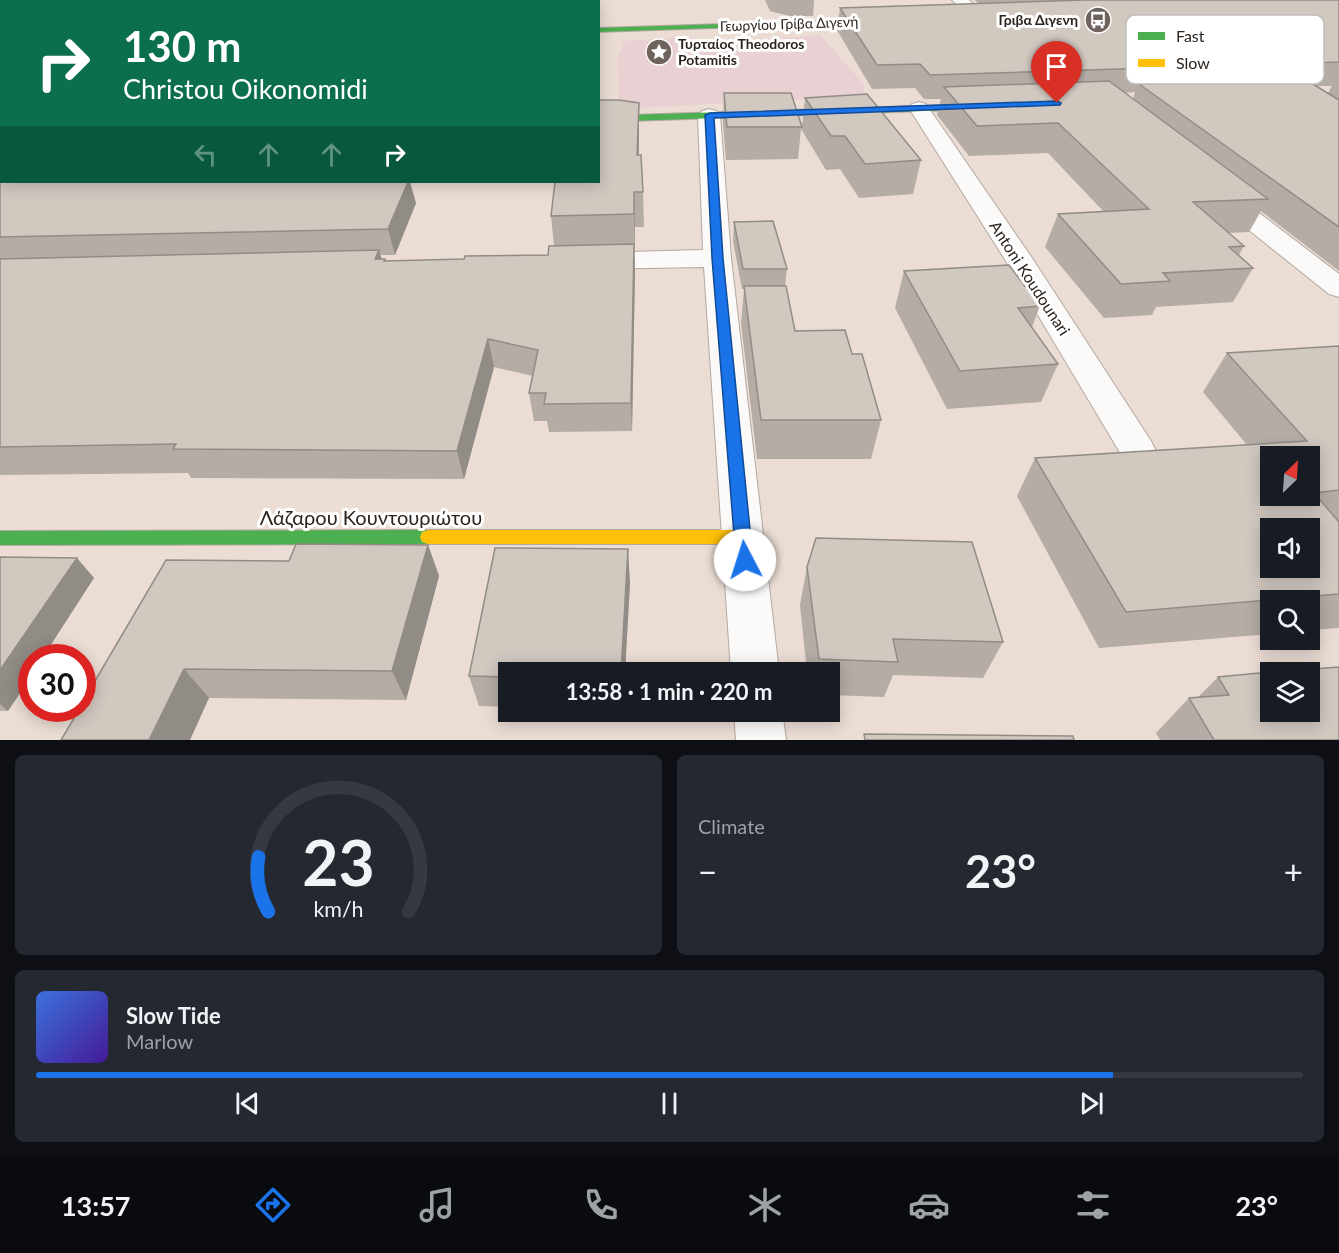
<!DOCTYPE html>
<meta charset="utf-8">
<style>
:root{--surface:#171b24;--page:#242831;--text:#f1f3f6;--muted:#9ea1a6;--line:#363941;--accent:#1a73e8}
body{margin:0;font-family:Lato,sans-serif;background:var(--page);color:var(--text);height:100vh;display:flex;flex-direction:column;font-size:22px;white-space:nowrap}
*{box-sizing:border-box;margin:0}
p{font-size:20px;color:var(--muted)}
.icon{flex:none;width:33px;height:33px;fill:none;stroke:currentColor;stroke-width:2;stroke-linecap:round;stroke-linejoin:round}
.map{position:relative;height:740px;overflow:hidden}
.details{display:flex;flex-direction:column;gap:15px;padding:15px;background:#0d0f14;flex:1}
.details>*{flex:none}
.top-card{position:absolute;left:0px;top:0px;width:600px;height:183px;box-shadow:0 3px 15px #0003;background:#0b6e4f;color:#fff;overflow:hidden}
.needle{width:39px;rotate:25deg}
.fabs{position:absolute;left:1260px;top:446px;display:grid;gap:12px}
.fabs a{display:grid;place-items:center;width:60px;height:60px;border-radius:0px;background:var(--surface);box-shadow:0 3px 15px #0003;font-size:30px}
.speed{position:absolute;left:18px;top:644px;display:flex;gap:12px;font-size:30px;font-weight:700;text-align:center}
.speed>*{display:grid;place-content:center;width:78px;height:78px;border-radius:50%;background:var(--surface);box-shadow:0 3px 15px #0003;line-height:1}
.speed .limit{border:9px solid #d22;background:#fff;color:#111}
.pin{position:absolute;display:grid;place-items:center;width:51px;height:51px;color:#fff;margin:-62px -26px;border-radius:50% 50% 50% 0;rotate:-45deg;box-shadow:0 0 6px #0007}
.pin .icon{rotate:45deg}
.me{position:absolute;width:66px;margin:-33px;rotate:355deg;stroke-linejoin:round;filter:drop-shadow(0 0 4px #0008)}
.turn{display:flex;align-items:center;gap:21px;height:126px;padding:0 24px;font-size:27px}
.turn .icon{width:78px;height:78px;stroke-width:2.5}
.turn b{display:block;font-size:42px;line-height:51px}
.lanes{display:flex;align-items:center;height:57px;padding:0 24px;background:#0003;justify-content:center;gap:30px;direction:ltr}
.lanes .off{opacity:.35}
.big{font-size:45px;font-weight:700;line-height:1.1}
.details .card{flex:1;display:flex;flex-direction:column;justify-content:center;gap:9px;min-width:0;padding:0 21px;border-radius:9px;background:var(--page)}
.details .dial{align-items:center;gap:0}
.dial svg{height:156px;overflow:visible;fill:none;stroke:var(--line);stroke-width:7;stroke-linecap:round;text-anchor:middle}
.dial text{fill:var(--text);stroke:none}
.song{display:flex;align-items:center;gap:18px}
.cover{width:72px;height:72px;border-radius:9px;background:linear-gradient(135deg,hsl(220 70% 55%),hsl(260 70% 35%))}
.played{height:6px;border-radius:3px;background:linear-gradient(90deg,var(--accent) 85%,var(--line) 85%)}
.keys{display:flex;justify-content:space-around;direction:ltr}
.heat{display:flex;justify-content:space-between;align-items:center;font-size:33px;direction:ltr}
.details .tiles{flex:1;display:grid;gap:15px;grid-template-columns:1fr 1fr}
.card:last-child{grid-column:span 2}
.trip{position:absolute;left:498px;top:662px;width:342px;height:60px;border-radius:0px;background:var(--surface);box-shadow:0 3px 15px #0003;font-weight:700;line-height:60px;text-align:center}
.dock{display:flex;height:96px;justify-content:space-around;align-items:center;background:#090b0e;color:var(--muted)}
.dock .icon{width:42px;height:42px}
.dock .current{color:var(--accent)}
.dock b{font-size:27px;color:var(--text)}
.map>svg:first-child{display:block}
</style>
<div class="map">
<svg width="1339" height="740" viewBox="0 0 1339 740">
<rect width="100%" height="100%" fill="#ebddd4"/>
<!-- green -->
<path fill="#e9d1d3" d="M 820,35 L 864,84 L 864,96 L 619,109 L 617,55 L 621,53 L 623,41 L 691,37 L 704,43 L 731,42 Z"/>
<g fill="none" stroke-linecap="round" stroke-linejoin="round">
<defs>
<g id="street">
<path d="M 113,0 L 129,0 L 111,2 Z"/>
<path d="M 952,0 L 969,0 L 986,17 L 984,20 L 972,20 Z"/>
<path d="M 919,102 L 926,104 L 1032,258 L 1151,441 L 1156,451 L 1151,461 L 1138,465 L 1125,461 L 1004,258 L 909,108 L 912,104 Z"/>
<path d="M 709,109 L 716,111 L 720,115 L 731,258 L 779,672 L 731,672 L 704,267 L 590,269 L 580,267 L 576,261 L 580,255 L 590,253 L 703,250 L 698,115 L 702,111 Z"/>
<path d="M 1219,187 L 1228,189 L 1339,274 L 1339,297 L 1329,294 L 1210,199 L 1207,194 L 1210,189 Z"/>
<path d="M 734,711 L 782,711 L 786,740 L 736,740 Z"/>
</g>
<g id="fast">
<path d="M 884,19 L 882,22 L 598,32 L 598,28 Z"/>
<path d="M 986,104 L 987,106 L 983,109 L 598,122 L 598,116 Z"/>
<path d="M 428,530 L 434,532 L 436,537 L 434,542 L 428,544 L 0,545 L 0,531 Z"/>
</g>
<path id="slow" d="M 428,530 L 742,530 L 748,532 L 750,537 L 748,542 L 742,544 L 428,544 L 422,542 L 420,537 L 422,532 Z"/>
</defs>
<!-- street casing -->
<use href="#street" stroke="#b2a8a1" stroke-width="2"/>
<!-- fast casing -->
<use href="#fast" stroke="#b2a8a1" stroke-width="2"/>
<!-- slow casing -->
<use href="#slow" stroke="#b2a8a1" stroke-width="2"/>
<!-- street -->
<use href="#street" fill="#fcfaf9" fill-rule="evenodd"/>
<!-- fast -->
<use href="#fast" fill="#4caf50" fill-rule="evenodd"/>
<!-- slow -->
<use href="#slow" fill="#ffc107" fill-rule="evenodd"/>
</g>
<!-- wall -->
<g fill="#b4aca5" fill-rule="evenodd">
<path d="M 0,0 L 92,0 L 90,2 L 2,2 L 2,182 L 416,203 L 395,255 L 380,255 L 381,259 L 385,259 L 386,261 L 464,259 L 548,255 L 554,246 L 551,216 L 639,103 L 639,155 L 643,192 L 644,227 L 635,227 L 635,249 L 634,249 L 635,271 L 632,431 L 549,432 L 547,421 L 534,421 L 529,393 L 533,376 L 494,367 L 464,479 L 191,478 L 188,473 L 0,475 Z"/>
<path d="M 765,0 L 814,0 L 813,16 L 790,16 L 770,11 Z"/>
<path d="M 975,0 L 1339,0 L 1339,271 L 1261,211 L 1249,232 L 1229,233 L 1244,246 L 1239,255 L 1253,268 L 1233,302 L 1156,307 L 1152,315 L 1104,318 L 1045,247 L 1058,214 L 1104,212 L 1048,153 L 969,156 L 937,115 L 941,99 L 924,99 L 915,88 L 872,89 L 837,30 L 840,8 L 979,4 ZM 1316,86 L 1332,86 L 1328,93 ZM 1135,92 L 1133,99 L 1125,93 Z"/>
<path d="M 724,93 L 802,126 L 805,98 L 921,160 L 913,194 L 859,198 L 840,169 L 826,170 L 801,129 L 798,159 L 726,160 L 723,124 Z"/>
<path d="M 734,222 L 787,269 L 785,286 L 795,331 L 852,354 L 881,420 L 871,459 L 757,459 L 741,323 L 744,289 L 742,289 L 733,241 Z"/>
<path d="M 904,271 L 1040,306 L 1032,327 L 1058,364 L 1041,402 L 947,409 L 895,308 Z"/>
<path d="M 1339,346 L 1339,628 L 1310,630 L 1310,600 L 1270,600 L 1270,634 L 1099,648 L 1017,496 L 1035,458 L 1247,445 L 1203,392 L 1227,353 Z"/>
<path d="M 428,545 L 439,576 L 406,700 L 209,698 L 61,740 L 289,561 Z"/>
<path d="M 0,557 L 94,578 L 32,657 L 32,675 L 8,711 L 0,711 Z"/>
<path d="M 807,567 L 1003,642 L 983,678 L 893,675 L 884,697 L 830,695 L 830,672 L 807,672 L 800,605 Z"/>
<path d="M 630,582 L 625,672 L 508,672 L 508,707 L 479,706 L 469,676 Z"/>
<path d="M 1218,677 L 1339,740 L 1160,740 L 1156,733 L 1189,698 L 1197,698 Z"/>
</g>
<!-- shaded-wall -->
<g fill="#928c86">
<path d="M 58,0 L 92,0 L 90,2 L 56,2 Z"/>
<path d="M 639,103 L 639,134 L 638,189 L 637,155 Z"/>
<path d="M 408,182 L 410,182 L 416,203 L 395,255 L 388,229 Z"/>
<path d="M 634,192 L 635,227 L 635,249 L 634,214 Z"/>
<path d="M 634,244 L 635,271 L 632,431 L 631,403 Z"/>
<path d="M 379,250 L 387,277 L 375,259 Z"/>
<path d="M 488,339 L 494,367 L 464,479 L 457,451 Z"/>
<path d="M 428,545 L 439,576 L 406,700 L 392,671 Z"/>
<path d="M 628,549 L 630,582 L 625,672 L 621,672 Z"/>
<path d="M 77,558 L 94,578 L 43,657 L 32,657 L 32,675 L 8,711 L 0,704 L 0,670 Z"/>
<path d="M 184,669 L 209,698 L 190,740 L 149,740 Z"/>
</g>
<!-- building -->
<g fill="#d1c8c0" stroke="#928c86" stroke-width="1.5" fill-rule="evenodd">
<path d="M 0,0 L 58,0 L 56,2 L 2,2 L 2,41 L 0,42 Z"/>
<path d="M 194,0 L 554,0 L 554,2 L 192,2 Z"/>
<path d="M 1085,0 L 1339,0 L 1339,62 L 930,75 L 920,64 L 877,65 L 840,8 Z"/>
<path d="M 0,43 L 2,43 L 2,182 L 408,182 L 388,229 L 0,237 Z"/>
<path d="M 1303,78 L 1339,100 L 1339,227 L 1139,84 Z"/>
<path d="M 1109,81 L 1268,199 L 1193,202 L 1244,246 L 1229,247 L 1253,268 L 1163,273 L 1170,281 L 1121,284 L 1058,214 L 1149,209 L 1058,123 L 977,126 L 944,87 Z"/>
<path d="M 724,93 L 791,93 L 802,127 L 727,127 Z"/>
<path d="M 867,94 L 921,160 L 865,164 L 845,136 L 831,136 L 805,98 Z"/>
<path d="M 598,100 L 619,100 L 639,103 L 637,155 L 641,155 L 643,192 L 634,192 L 634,214 L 551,216 L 555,182 L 598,182 Z"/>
<path d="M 773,221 L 787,269 L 743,269 L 734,222 Z"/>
<path d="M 634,244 L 631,403 L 544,404 L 546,393 L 529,393 L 538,350 L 488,339 L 457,451 L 173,449 L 176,444 L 0,447 L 0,259 L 379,250 L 375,259 L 385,259 L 384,261 L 464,259 L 465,256 L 548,255 L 549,246 Z"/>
<path d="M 1009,265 L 1040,306 L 1018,308 L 1058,364 L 960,371 L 904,271 Z"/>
<path d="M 744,286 L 786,286 L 795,331 L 845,330 L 852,354 L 862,354 L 881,420 L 761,420 Z"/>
<path d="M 1339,346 L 1339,490 L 1314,493 L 1339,522 L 1339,594 L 1126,612 L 1035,458 L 1307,441 L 1227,353 ZM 1270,456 L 1310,456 L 1310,495 L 1270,495 ZM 1270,528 L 1310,528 L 1310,567 L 1270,567 Z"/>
<path d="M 816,538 L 972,542 L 1003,642 L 893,639 L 898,662 L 819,659 L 807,567 Z"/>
<path d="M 296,544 L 428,545 L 392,671 L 184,669 L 149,740 L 61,740 L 80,708 L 82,708 L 82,703 L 166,560 L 289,561 Z"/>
<path d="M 495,548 L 628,549 L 621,672 L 508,672 L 508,677 L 469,676 Z"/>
<path d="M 0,557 L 77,558 L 0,670 Z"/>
<path d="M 1339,667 L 1339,740 L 1214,740 L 1189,698 L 1229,695 L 1218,677 L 1270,672 L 1270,711 L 1310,711 L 1310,672 L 1276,672 Z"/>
<path d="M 864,734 L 1073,736 L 1074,740 L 865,740 Z"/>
</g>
<!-- route -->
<path fill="#1a73e8" stroke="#114b97" stroke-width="1.5" d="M 1057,101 L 1061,103 L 1060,105 L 714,118 L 723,258 L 753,560 L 751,565 L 745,567 L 738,565 L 736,560 L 712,258 L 705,115 L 710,113 Z"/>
<!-- icons -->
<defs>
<symbol id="bus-disc" viewBox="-11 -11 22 22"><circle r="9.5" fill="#6f645d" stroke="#fff"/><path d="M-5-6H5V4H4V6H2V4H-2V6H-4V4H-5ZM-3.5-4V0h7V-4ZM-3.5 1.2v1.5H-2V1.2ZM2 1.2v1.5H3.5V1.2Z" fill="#fff"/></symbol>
<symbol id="sight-disc" viewBox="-11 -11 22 22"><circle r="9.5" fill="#6f645d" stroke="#fff"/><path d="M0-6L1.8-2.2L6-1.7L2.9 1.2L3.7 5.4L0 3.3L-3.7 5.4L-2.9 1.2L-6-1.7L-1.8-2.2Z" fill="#fff"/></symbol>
</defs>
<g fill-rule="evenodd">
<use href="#bus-disc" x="1083" y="5" width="30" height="30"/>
<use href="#sight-disc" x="644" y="37" width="30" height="30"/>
</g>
<g text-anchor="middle" stroke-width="6" stroke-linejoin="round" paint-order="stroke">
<!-- far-poi labels -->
<g font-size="14" font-weight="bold" fill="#2c231d" stroke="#fff" text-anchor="end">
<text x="1078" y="25">Γριβα Διγενη</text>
<text x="678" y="49" text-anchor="start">Τυρταίος Theodoros<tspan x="678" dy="16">Potamitis</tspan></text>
</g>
<!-- far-street labels -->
<g font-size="14" fill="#2c231d" stroke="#fff">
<text transform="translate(789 24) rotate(-2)" y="5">Γεωργίου Γρίβα Διγενή</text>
</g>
<!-- street labels -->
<g font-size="16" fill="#2c231d" stroke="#fff">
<text transform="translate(1030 278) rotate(57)" y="6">Antoni Koudounari</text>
</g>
<!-- near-street labels -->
<g font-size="20" fill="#2c231d" stroke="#fff">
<text x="371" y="525">Λάζαρου Κουντουριώτου</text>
</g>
</g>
<!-- legend -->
<rect x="1126" y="15" width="198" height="69" rx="9" fill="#fff" stroke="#c0bdbb" stroke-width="1.5"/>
<rect x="1138" y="32" width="27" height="8" fill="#4caf50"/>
<rect x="1138" y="59" width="27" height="8" fill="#ffc107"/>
<g font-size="16" fill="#2c231d">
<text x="1176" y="42">Fast</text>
<text x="1176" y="69">Slow</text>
</g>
</svg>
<div class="fabs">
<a><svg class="needle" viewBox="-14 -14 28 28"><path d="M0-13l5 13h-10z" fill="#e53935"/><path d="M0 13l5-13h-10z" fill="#9ea1a6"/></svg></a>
<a><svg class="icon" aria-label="sound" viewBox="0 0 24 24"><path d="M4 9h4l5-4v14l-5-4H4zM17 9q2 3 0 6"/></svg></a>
<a><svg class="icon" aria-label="search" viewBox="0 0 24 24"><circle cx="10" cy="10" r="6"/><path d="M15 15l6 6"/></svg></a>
<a><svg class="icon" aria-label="layers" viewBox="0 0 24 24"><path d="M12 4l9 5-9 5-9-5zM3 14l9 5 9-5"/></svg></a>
</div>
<div class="speed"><div class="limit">30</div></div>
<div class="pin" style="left:1057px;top:103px;background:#d93025"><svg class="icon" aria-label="arrive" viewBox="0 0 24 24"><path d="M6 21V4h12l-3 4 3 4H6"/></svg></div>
<svg class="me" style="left:745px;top:560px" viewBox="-20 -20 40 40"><circle r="19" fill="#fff"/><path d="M0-13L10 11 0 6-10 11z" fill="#1a73e8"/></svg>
<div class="trip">13:58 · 1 min · 220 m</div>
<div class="top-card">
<div class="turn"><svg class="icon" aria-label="right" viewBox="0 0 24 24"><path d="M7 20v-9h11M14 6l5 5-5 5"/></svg><div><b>130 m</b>Christou Oikonomidi</div></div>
<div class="lanes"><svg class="icon off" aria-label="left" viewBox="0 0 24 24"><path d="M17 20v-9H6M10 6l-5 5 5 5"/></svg><svg class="icon off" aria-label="ahead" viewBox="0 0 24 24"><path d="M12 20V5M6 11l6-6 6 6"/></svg><svg class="icon off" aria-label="ahead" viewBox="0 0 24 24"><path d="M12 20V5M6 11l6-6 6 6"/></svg><svg class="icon" aria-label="right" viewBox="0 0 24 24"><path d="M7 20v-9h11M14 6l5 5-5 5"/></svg></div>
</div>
</div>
<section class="details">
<div class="tiles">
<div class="card dial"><svg viewBox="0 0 100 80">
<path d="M14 69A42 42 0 1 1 86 69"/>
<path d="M14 69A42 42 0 0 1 9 41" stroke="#1a73e8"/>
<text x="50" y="56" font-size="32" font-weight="700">23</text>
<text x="50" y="72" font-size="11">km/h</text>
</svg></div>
<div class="card"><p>Climate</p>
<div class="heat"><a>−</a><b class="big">23°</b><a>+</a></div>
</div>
<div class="card">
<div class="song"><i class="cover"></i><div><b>Slow Tide</b><p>Marlow</p></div></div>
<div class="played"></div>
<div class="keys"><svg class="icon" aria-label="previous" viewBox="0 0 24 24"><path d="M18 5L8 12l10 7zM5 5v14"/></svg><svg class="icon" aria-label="pause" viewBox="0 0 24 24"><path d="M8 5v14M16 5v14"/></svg><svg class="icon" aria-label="next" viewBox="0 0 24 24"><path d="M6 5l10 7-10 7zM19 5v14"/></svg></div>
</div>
</div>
</section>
<nav class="dock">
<b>13:57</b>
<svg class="icon current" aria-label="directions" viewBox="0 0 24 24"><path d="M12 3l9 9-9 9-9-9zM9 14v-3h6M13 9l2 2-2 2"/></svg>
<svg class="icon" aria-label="music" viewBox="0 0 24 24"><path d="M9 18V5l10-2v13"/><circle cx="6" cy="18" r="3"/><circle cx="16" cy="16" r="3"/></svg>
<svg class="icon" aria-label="phone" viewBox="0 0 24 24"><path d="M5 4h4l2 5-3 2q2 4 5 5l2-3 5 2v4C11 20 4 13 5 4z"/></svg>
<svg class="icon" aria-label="climate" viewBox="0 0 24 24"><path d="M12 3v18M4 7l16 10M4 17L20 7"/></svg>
<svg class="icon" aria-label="car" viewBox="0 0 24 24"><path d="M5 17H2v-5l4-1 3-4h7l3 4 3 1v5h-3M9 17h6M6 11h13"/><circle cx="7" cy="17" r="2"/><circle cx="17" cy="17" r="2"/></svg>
<svg class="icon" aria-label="filters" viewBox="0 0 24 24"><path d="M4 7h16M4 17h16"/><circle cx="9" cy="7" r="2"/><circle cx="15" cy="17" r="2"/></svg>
<b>23°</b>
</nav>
